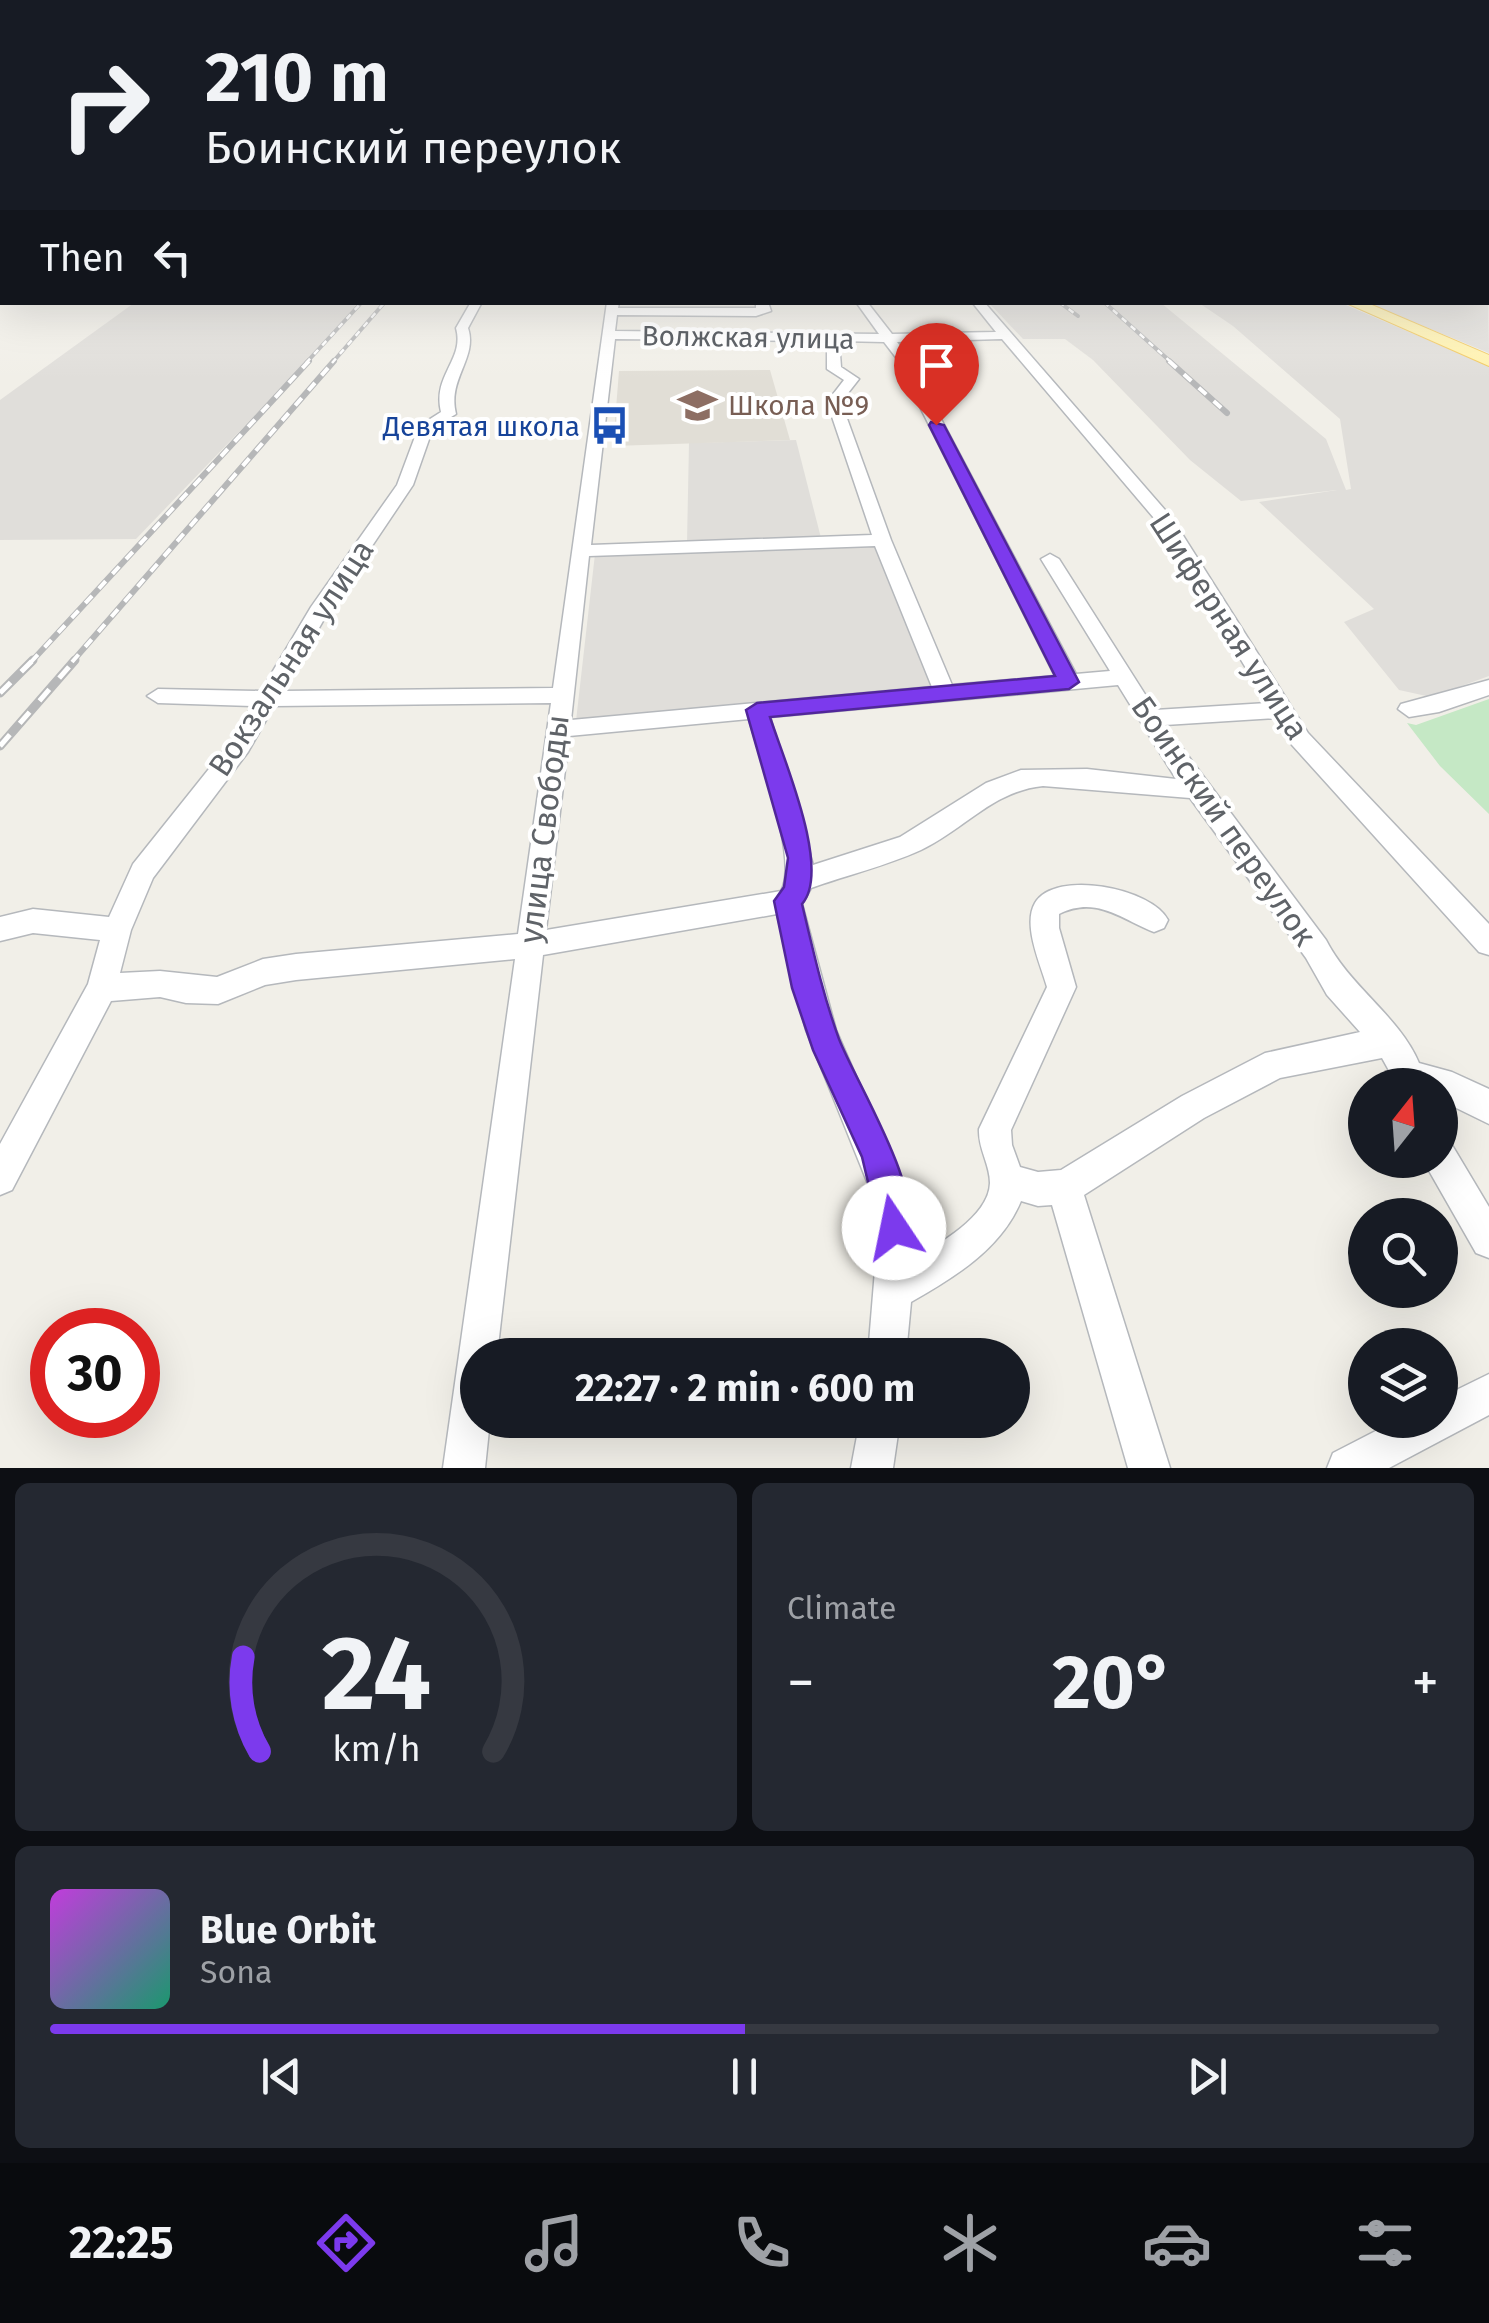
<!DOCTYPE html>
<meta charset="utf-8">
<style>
:root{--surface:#171b24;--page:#242831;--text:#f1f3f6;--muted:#9ea1a6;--line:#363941;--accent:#7c3aed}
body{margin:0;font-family:"Fira Sans",sans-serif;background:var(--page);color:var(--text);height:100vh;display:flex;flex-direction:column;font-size:38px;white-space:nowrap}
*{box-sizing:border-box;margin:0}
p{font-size:32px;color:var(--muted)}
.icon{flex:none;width:55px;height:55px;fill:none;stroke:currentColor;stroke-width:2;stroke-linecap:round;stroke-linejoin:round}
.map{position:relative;height:1468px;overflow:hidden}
.sheet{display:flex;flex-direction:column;gap:15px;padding:15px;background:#0d0f14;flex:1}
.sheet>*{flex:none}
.guide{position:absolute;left:0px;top:0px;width:1490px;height:305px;box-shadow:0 10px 40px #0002;background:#171b24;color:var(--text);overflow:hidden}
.needle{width:65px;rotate:17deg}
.tools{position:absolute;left:1348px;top:1068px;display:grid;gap:20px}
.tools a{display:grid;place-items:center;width:110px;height:110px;border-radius:50%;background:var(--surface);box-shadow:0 10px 40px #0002;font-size:50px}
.speed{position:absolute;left:30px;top:1308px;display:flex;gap:20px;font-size:50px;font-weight:700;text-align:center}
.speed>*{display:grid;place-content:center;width:130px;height:130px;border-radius:50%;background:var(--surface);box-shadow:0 10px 40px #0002;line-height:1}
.speed .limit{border:15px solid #d22;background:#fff;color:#111}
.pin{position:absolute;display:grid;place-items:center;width:85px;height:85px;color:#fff;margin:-102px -42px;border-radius:50% 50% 50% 0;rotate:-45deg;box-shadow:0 0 10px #0007}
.pin .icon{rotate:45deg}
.me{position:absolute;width:110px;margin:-55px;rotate:349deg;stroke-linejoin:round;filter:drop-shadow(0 0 8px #0008)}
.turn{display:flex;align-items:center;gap:35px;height:210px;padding:0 40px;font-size:45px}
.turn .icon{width:130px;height:130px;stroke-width:2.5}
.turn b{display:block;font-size:70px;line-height:85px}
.then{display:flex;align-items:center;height:95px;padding:0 40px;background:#0003;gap:20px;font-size:38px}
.big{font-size:75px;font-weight:700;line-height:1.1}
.sheet .tile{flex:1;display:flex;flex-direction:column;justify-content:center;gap:15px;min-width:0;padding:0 35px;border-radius:15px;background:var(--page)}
.sheet .dial{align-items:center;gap:0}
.dial svg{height:260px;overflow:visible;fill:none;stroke:var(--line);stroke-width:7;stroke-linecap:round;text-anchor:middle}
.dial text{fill:var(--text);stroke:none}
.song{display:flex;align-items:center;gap:30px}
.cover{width:120px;height:120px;border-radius:15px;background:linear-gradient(135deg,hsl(290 70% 55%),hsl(160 70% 35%))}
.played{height:10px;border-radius:5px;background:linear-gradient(90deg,var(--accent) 50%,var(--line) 50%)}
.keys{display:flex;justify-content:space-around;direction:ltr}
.heat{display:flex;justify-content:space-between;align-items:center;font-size:55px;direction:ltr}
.sheet .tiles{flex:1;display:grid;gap:15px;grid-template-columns:1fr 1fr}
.tile:last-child{grid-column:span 2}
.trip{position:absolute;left:460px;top:1338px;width:570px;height:100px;border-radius:50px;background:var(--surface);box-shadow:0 10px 40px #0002;font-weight:700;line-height:100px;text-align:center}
.menu{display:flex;height:160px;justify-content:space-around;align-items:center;background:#090b0e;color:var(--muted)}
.menu .icon{width:70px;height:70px}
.menu .selected{color:var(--accent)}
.menu b{font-size:45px;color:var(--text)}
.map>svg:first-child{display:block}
</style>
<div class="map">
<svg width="1489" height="1468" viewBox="0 0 1489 1468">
<rect width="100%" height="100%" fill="#f1efe8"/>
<!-- industrial -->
<g fill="#e0deda">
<path d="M 1488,297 L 1489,353 L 1367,303 L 1488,302 Z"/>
<path d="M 134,303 L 363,303 L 136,539 L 0,540 L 0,400 Z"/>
<path d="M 989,303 L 1161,303 L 1326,439 L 1346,490 L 1351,489 L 1340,419 L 1233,326 L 1199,303 L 1341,303 L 1489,366 L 1489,676 L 1431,697 L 1399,690 L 1344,622 L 1374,609 L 1259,502 L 1337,490 L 1241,501 L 1190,460 L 1093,360 L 1065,339 L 1023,339 Z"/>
<path d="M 796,440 L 821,538 L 687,543 L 689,443 Z"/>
<path d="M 878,545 L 933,689 L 576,721 L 595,554 Z"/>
</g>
<!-- education -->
<path fill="#e1ded6" d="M 770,370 L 790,440 L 613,446 L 619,371 Z"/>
<!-- green -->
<path fill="#c5e8c5" d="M 1489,699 L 1489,814 L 1440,766 L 1407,723 L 1416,725 Z"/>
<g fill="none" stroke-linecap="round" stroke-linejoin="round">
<defs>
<g id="minor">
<rect x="0" y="217" width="2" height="6"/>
<rect x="0" y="246" width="2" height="6"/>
<path d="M 471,302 L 482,302 L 468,328 C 478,358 447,379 456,414 L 433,428 L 413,485 L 331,607 L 283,691 L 553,688 L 607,302 L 619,302 L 618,308 L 756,308 L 756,302 L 768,302 L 771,311 L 756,316 L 617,315 L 615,331 L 879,334 L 856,302 L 867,302 L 892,334 L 996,332 L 972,302 L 984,302 L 1172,518 L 1308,733 L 1489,924 L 1489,955 L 1479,952 L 1292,745 L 1276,718 L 1165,725 L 1326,940 C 1350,987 1399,1016 1419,1063 L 1452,1072 L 1489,1089 L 1489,1124 L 1440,1100 L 1440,1085 L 1397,1085 L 1382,1058 L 1280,1078 L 1204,1118 L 1084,1195 L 1170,1468 L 1128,1468 L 1052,1205 L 1038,1206 L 1021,1201 C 1001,1249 955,1277 911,1302 L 906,1355 L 868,1355 L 877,1246 L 870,1189 L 806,1030 L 777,914 L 543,955 L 497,1355 L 478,1355 L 478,1420 L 490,1420 L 485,1468 L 443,1468 L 515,959 L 296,980 L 265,985 L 218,1004 L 186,1003 L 160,997 L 111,1001 L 12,1190 L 0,1195 L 0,1144 L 88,984 L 100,940 L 33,933 L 0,941 L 0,917 L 33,909 L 109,917 L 133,864 L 232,740 L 252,706 L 158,703 L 147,696 L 158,689 L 261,691 L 311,607 L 397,485 L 419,426 L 441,412 C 432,375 465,360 456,328 ZM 615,339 L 827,341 L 827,369 L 844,380 L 827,402 L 872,535 L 591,545 ZM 1002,339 L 1159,524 L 1267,703 L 1155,710 L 1059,559 L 1050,554 L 1041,559 L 1110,671 L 1076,674 L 924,387 L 925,376 L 897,342 ZM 839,341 L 884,342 L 911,377 L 910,387 L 1055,676 L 952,685 L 891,540 L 841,402 L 859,379 L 841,367 ZM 875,546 L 932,687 L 571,720 L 589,556 ZM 1118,685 L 1176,779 L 1087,769 L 1021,770 L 986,783 L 900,837 L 813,865 L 770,717 ZM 551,703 L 518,934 L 296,954 L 263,959 L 217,977 L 160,971 L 120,973 L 131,930 L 153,878 L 248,752 L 274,706 ZM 749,719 C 759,756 799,861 781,891 L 546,930 L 569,736 ZM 1043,786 L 1190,798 L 1306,958 L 1327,995 L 1360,1032 L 1265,1053 L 1182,1096 L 1061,1170 L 1038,1172 L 1020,1167 L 1012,1145 L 1011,1130 L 1076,987 L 1059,928 L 1059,914 C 1097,895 1122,920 1154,932 L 1164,928 L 1168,920 C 1152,888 1055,869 1035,903 C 1022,925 1041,965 1047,987 L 979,1129 C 978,1149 990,1164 990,1183 C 989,1217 938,1244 913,1260 L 905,1189 L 836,1030 L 802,904 L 811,888 C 847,875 886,866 921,850 C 965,829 993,791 1043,786 Z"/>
<path d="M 1489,680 L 1489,695 L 1439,712 L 1409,717 L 1398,709 L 1401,704 Z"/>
<path d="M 1440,1140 L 1452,1145 L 1489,1207 L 1489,1258 L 1476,1253 L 1428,1169 L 1425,1160 L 1440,1160 Z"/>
<path d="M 1489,1374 L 1489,1415 L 1389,1468 L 1327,1468 L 1333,1453 L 1397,1420 L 1440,1420 L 1440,1398 Z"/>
<path d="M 860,1420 L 900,1420 L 893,1468 L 851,1468 Z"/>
</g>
<path id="major" d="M 1344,302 L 1365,302 L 1489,355 L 1489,366 Z"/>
</defs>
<!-- minor casing -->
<use href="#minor" stroke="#b5b8bc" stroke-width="3"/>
<!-- major casing -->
<use href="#major" stroke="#f2c960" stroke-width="2"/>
<!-- minor -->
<use href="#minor" fill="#fff" fill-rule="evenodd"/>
<!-- major -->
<use href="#major" fill="#fff2af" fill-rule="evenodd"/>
<defs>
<g id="rail-far2">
<path d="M 1059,302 L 1078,316"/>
<path d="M 1104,302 L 1172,363"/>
<path d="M 306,363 L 362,302"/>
<path d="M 332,363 L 385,302"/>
</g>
<g id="rail-far1">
<path d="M 1169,361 L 1227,413"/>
<path d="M 31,662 L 309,361"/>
<path d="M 72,662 L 334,361"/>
</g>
<g id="rail">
<path d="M 0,693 L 33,660"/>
<path d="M 0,746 L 75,660"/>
</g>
</defs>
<!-- rail-far2 casing -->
<use href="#rail-far2" stroke="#b6b7b8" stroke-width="4"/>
<!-- rail-far1 casing -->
<use href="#rail-far1" stroke="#b6b7b8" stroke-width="6"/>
<!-- rail casing -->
<use href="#rail" stroke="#b6b7b8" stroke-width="9"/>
<!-- rail-far2 -->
<use href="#rail-far2" stroke="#fff" stroke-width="2.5" stroke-dasharray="6" stroke-linecap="butt"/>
<!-- rail-far1 -->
<use href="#rail-far1" stroke="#fff" stroke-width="4" stroke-dasharray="10" stroke-linecap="butt"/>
<!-- rail -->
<use href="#rail" stroke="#fff" stroke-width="5" stroke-dasharray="15" stroke-linecap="butt"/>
</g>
<!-- sky -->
<linearGradient id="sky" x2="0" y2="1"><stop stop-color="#8fc3f1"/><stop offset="0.46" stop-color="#f9f8f5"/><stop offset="1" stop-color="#f9f8f5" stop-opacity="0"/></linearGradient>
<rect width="1489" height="379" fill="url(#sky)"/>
<!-- route -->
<path fill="#7c3aed" stroke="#51269a" stroke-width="2.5" d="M 931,422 L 944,425 L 1079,682 L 1069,689 L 770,717 C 783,758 832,870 802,904 C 813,950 823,995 839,1039 C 857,1085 926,1193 907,1241 L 894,1246 L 882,1241 L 862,1157 L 813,1050 L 792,988 L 774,901 L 784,887 L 788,858 L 746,710 L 757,703 L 1055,676 L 929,425 Z"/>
<!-- icons -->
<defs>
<symbol id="school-bare" viewBox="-9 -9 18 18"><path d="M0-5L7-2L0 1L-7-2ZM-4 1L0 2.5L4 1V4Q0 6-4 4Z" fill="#8d6e63" stroke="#fff" stroke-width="2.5" paint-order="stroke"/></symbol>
<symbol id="bus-bare" viewBox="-9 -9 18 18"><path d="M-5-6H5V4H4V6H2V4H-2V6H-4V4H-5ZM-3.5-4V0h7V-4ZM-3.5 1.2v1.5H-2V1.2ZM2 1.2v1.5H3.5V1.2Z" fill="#1a4fb4" stroke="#fff" stroke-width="2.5" paint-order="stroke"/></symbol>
</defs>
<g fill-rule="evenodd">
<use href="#school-bare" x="670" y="378" width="55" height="55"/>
<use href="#bus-bare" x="582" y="398" width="55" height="55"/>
</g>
<g text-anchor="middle" stroke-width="8" stroke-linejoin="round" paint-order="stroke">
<!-- far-street labels -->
<g font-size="28" fill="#5f6368" stroke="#fff">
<text transform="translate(748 337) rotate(1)" y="10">Волжская улица</text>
</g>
<!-- far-education labels -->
<g font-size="28" fill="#785e54" stroke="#fff" text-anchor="start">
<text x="728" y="415">Школа №9</text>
</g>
<!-- far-transit labels -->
<g font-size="28" fill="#164399" stroke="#fff" text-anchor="end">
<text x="580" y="436">Девятая школа</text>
</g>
<!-- street labels -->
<g font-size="32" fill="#5f6368" stroke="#fff">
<text transform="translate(1229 626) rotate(57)" y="11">Шиферная улица</text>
<text transform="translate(291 658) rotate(-57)" y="11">Вокзальная улица</text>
<text transform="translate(1224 821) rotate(55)" y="11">Боинский переулок</text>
<text transform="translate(544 829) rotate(-83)" y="11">улица Свободы</text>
</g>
</g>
</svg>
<div class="tools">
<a><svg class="needle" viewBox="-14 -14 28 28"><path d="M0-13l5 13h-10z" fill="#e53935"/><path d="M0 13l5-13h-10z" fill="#9ea1a6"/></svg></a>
<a><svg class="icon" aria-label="search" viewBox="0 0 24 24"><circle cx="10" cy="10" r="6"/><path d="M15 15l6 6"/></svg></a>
<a><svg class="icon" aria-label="layers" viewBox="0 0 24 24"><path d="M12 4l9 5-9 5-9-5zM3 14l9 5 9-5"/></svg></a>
</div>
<div class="speed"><div class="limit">30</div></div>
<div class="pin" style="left:936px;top:425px;background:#d93025"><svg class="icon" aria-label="arrive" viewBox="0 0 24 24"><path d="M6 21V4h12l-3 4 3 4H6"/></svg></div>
<svg class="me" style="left:894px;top:1228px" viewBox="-20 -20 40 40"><circle r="19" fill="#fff"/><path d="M0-13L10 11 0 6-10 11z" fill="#7c3aed"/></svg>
<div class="trip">22:27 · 2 min · 600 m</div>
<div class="guide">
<div class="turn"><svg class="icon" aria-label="right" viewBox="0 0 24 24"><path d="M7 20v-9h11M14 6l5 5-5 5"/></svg><div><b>210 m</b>Боинский переулок</div></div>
<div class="then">Then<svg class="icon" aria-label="left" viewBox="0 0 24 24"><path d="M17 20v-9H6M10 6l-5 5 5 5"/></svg></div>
</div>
</div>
<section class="sheet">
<div class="tiles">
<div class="tile dial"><svg viewBox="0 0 100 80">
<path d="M14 69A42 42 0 1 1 86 69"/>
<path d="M14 69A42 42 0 0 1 9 40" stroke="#7c3aed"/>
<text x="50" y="56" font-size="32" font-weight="700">24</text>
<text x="50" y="72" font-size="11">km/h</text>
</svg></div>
<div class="tile"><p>Climate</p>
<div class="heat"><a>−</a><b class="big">20°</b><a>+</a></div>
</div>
<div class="tile">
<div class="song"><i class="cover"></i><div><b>Blue Orbit</b><p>Sona</p></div></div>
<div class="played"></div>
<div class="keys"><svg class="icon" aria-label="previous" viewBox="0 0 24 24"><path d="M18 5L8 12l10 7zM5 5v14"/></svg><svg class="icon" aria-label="pause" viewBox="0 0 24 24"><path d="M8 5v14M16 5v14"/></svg><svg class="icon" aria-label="next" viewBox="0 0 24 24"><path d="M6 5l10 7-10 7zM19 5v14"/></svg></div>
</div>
</div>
</section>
<nav class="menu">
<b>22:25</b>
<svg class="icon selected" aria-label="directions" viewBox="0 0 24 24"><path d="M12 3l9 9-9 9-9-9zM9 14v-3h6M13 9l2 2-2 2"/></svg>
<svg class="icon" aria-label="music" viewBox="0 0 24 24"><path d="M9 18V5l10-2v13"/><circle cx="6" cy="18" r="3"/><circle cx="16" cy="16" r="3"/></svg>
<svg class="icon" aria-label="phone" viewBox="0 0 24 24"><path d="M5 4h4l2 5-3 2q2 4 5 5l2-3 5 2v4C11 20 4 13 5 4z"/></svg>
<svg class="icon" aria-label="climate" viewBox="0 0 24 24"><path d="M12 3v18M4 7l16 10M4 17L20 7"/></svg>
<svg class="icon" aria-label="car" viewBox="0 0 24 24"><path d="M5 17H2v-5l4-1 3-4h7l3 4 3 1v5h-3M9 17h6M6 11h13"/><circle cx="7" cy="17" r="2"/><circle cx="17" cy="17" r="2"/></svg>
<svg class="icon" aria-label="filters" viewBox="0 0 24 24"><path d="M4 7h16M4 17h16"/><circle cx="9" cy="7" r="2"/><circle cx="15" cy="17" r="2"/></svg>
</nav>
